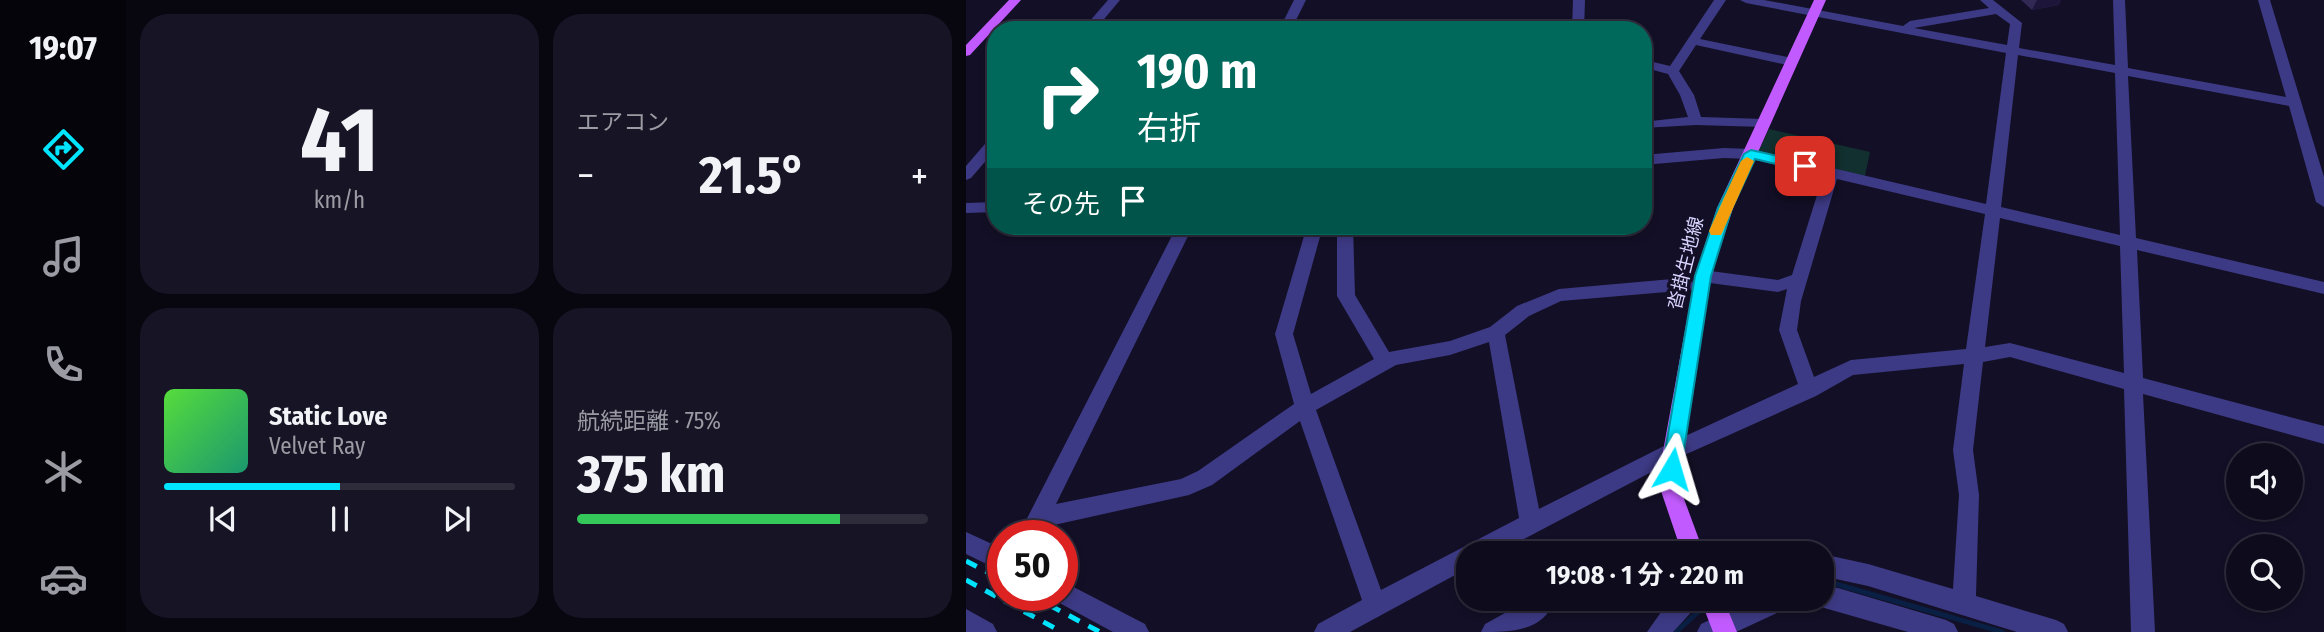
<!DOCTYPE html>
<html lang="ja">
<meta charset="utf-8">
<style>
:root{--surface:#0e0b1c;--page:#171425;--text:#f1f3f6;--muted:#9b9ba3;--line:#2e2b3b;--accent:#00e5ff}
body{margin:0;font-family:"Fira Sans Condensed","Noto Sans JP",sans-serif;background:var(--page);color:var(--text);height:100vh;display:flex;flex-direction:column;font-size:26px;white-space:nowrap}
*{box-sizing:border-box;margin:0}
p{font-size:23px;color:var(--muted)}
.icon{flex:none;width:38px;height:38px;fill:none;stroke:currentColor;stroke-width:2;stroke-linecap:round;stroke-linejoin:round}
.map{position:relative;flex:1;overflow:hidden}
.side{display:flex;flex-direction:column;gap:14px;padding:14px;background:#08060f;width:840px}
.side>*{flex:none}
.guide{position:absolute;left:21px;top:21px;width:665px;height:214px;border-radius:28px;box-shadow:0 4px 10px #0003,0 0 0 2px var(--line);background:#00695c;color:#fff;overflow:hidden}
.controls{position:absolute;left:1260px;top:443px;display:grid;gap:14px}
.controls a{display:grid;place-items:center;width:77px;height:77px;border-radius:50%;background:var(--surface);box-shadow:0 4px 10px #0003,0 0 0 2px var(--line);font-size:35px}
.speed{position:absolute;left:21px;top:520px;display:flex;gap:14px;font-size:35px;font-weight:700;text-align:center}
.speed>*{display:grid;place-content:center;width:91px;height:91px;border-radius:50%;background:var(--surface);box-shadow:0 4px 10px #0003,0 0 0 2px var(--line);line-height:1}
.speed .limit{border:10px solid #d22;background:#fff;color:#111}
.pin{position:absolute;display:grid;place-items:center;width:60px;height:60px;color:#fff;margin:-30px;border-radius:14px;box-shadow:0 4px 10px #0006}
.me{position:absolute;width:77px;margin:-38px;rotate:7deg;stroke-linejoin:round;filter:drop-shadow(0 0 5px #0008)}
.turn{display:flex;align-items:center;gap:24px;height:147px;padding:0 35px;font-size:32px}
.turn .icon{width:91px;height:91px;stroke-width:2.5}
.turn b{display:block;font-size:49px;line-height:60px}
.then{display:flex;align-items:center;height:66px;padding:0 35px;background:#0003;gap:14px;font-size:26px}
.big{font-size:52px;font-weight:700;line-height:1.1}
.side .card{flex:1;display:flex;flex-direction:column;justify-content:center;gap:10px;min-width:0;padding:0 24px;border-radius:28px;background:var(--page)}
.side .dial{align-items:center;gap:0}
.dial b{font-size:91px;line-height:1}
.song{display:flex;align-items:center;gap:21px}
.cover{width:84px;height:84px;border-radius:10px;background:linear-gradient(135deg,hsl(110 70% 55%),hsl(160 70% 35%))}
.played{height:7px;border-radius:4px;background:linear-gradient(90deg,var(--accent) 50%,var(--line) 50%)}
.keys{display:flex;justify-content:space-around;direction:ltr}
.heat{display:flex;justify-content:space-between;align-items:center;font-size:38px;direction:ltr}
.charge{height:10px;border-radius:5px;background:linear-gradient(90deg,#34c759 75%,var(--line) 0)}
.side .tiles{flex:1;display:grid;gap:14px;grid-template-columns:repeat(2,1fr)}
.trip{position:absolute;left:490px;top:541px;width:378px;height:70px;border-radius:28px;background:var(--surface);box-shadow:0 4px 10px #0003,0 0 0 2px var(--line);font-weight:700;line-height:70px;text-align:center}
main{display:flex;flex:1;min-height:0}
.dock{display:flex;flex-direction:column;width:126px;justify-content:space-around;align-items:center;background:#06040b;color:var(--muted)}
.dock .icon{width:49px;height:49px}
.dock .on{color:var(--accent)}
.dock b{font-size:32px;color:var(--text)}
.map>svg:first-child{display:block}
</style>
<main>
<nav class="dock">
<b>19:07</b>
<svg class="icon on" aria-label="directions" viewBox="0 0 24 24"><path d="M12 3l9 9-9 9-9-9zM9 14v-3h6M13 9l2 2-2 2"/></svg>
<svg class="icon" aria-label="music" viewBox="0 0 24 24"><path d="M9 18V5l10-2v13"/><circle cx="6" cy="18" r="3"/><circle cx="16" cy="16" r="3"/></svg>
<svg class="icon" aria-label="phone" viewBox="0 0 24 24"><path d="M5 4h4l2 5-3 2q2 4 5 5l2-3 5 2v4C11 20 4 13 5 4z"/></svg>
<svg class="icon" aria-label="climate" viewBox="0 0 24 24"><path d="M12 3v18M4 7l16 10M4 17L20 7"/></svg>
<svg class="icon" aria-label="car" viewBox="0 0 24 24"><path d="M5 17H2v-5l4-1 3-4h7l3 4 3 1v5h-3M9 17h6M6 11h13"/><circle cx="7" cy="17" r="2"/><circle cx="17" cy="17" r="2"/></svg>
</nav>
<section class="side">
<div class="tiles">
<div class="card dial"><b>41</b><p>km/h</p></div>
<div class="card"><p>エアコン</p>
<div class="heat"><a>−</a><b class="big">21.5°</b><a>+</a></div>
</div>
<div class="card">
<div class="song"><i class="cover"></i><div><b>Static Love</b><p>Velvet Ray</p></div></div>
<div class="played"></div>
<div class="keys"><svg class="icon" aria-label="previous" viewBox="0 0 24 24"><path d="M18 5L8 12l10 7zM5 5v14"/></svg><svg class="icon" aria-label="pause" viewBox="0 0 24 24"><path d="M8 5v14M16 5v14"/></svg><svg class="icon" aria-label="next" viewBox="0 0 24 24"><path d="M6 5l10 7-10 7zM19 5v14"/></svg></div>
</div>
<div class="card"><p>航続距離 · 75%</p><b class="big">375 km</b><div class="charge"></div></div>
</div>
</section>
<div class="map">
<svg width="1358" height="632" viewBox="0 0 1358 632">
<rect width="100%" height="100%" fill="#130f26"/>
<!-- green -->
<path fill="#12302f" d="M 803,129 L 904,152 L 899,176 L 792,152 Z"/>
<g fill="none" stroke-linecap="round" stroke-linejoin="round">
<!-- stream -->
<g stroke="#0a1f44" stroke-width="5">
<path d="M 856,580 L 1036,632"/>
<path d="M 710,632 L 732,612 L 742,607"/>
</g>
<!-- minor -->
<g fill="#3d3a85" fill-rule="evenodd">
<path d="M 142,0 L 154,0 L 129,30 L 116,30 Z"/>
<path d="M 328,0 L 340,0 L 325,30 L 313,30 Z"/>
<path d="M 607,0 L 619,0 L 618,30 L 606,30 Z"/>
<path d="M 748,0 L 760,0 L 734,39 L 826,58 L 832,62 L 826,66 L 730,45 L 713,71 L 728,95 L 735,117 L 798,119 L 805,123 L 798,127 L 730,125 L 677,128 L 677,112 L 682,113 L 685,121 L 722,117 L 714,95 L 702,74 L 687,70 L 677,72 L 677,64 L 687,62 L 704,66 Z"/>
<path d="M 774,0 L 798,0 L 937,26 L 944,21 L 1023,8 L 1014,0 L 1027,0 L 1056,23 L 1053,48 L 1149,65 L 1147,0 L 1159,0 L 1162,68 L 1320,97 L 1292,0 L 1304,0 L 1358,177 L 1358,207 L 1350,202 L 1323,106 L 1162,76 L 1170,238 L 1358,282 L 1358,294 L 1171,250 L 1177,378 L 1358,426 L 1358,444 L 1177,394 L 1189,632 L 1165,632 L 1158,389 L 1044,357 L 1017,362 L 1007,450 L 1013,495 L 1010,596 L 1090,620 L 1098,624 L 1102,632 L 1051,632 L 902,586 L 856,576 L 856,554 L 902,564 L 987,589 L 993,495 L 987,450 L 998,364 L 887,375 L 850,396 L 714,457 L 554,541 L 559,553 L 537,553 L 536,550 L 530,553 L 502,553 L 502,568 L 384,632 L 348,632 L 352,624 L 396,600 L 334,421 L 246,485 L 223,495 L 79,527 L 75,536 L 52,536 L 211,226 L 227,226 L 90,504 L 215,479 L 232,471 L 328,404 L 309,334 L 341,226 L 357,226 L 327,334 L 345,394 L 408,359 L 371,296 L 371,226 L 387,226 L 389,295 L 423,352 L 484,341 L 524,327 L 551,306 L 593,289 L 729,277 L 731,272 L 737,270 L 812,280 L 826,275 L 857,176 L 785,159 L 758,158 L 677,165 L 677,155 L 758,148 L 785,149 L 1020,204 L 1040,53 L 780,3 ZM 1030,14 L 1044,24 L 1041,45 L 948,28 ZM 1052,55 L 1149,73 L 1154,235 L 1035,207 ZM 871,179 L 1019,214 L 1000,349 L 885,360 L 848,377 L 831,330 L 835,301 ZM 1034,218 L 1154,246 L 1158,373 L 1044,343 L 1019,347 ZM 744,283 L 812,292 L 821,289 L 813,330 L 832,384 L 700,445 L 573,509 L 539,335 L 563,316 L 595,301 L 736,289 ZM 523,342 L 553,518 L 415,590 L 350,410 L 430,365 L 484,355 Z"/>
<path d="M 30,136 L 30,149 L 5,178 L 0,180 L 0,166 L 25,137 Z"/>
<path d="M 30,202 L 30,212 L 0,213 L 0,203 Z"/>
<path d="M 0,532 L 37,549 L 37,572 L 0,554 Z"/>
<path d="M 96,581 L 179,624 L 183,632 L 147,632 L 88,600 L 86,595 L 96,595 Z"/>
<path d="M 856,586 L 872,588 L 980,620 L 988,624 L 992,632 L 942,632 L 848,605 L 845,598 L 856,598 Z"/>
<path d="M 558,598 L 581,598 L 585,607 C 574,632 539,632 515,632 L 519,624 L 559,602 Z"/>
<path d="M 705,598 L 734,598 L 731,606 L 707,632 L 681,632 Z"/>
<path d="M 791,598 L 840,598 L 837,606 L 811,613 L 770,632 L 731,632 L 735,624 Z"/>
<path d="M 0,609 L 27,624 L 31,632 L 0,632 Z"/>
</g>
<!-- major -->
<g fill="#c25bff" fill-rule="evenodd">
<path d="M 43,0 L 55,0 L 4,55 L 0,56 L 0,45 Z"/>
<path d="M 848,0 L 860,0 L 767,208 L 745,276 L 717,451 L 714,488 L 738,553 L 716,553 L 694,488 L 697,451 L 729,276 L 751,208 Z"/>
<path d="M 734,598 L 757,598 L 771,632 L 747,632 Z"/>
</g>
<!-- rail -->
<g stroke="#00e5ff" stroke-width="5" stroke-dasharray="12 10" stroke-linecap="butt">
<path d="M 0,561 L 37,580"/>
<path d="M 0,580 L 96,632"/>
<path d="M 64,595 L 134,632"/>
</g>
</g>
<!-- wall -->
<path fill="#312854" d="M 1055,0 L 1095,0 L 1093,5 L 1066,10 Z"/>
<!-- shaded-wall -->
<path fill="#1d163a" d="M 1071,0 L 1095,0 L 1093,5 L 1066,10 Z"/>
<!-- route -->
<path fill="#00e5ff" stroke="#0095a6" stroke-width="2" d="M 785,150 L 839,162 L 845,166 L 839,171 L 789,159 L 766,208 L 745,276 L 715,469 L 712,475 L 706,478 L 699,475 L 696,469 L 729,276 L 752,208 L 778,154 Z"/>
<!-- slow -->
<path fill="#f59e0b" d="M 781,157 L 788,161 L 757,231 L 755,235 L 745,235 L 743,231 L 775,161 Z"/>
<g text-anchor="middle" stroke-width="7" stroke-linejoin="round" paint-order="stroke">
<!-- street labels -->
<g font-size="19" fill="#d9d4ff" stroke="#130f26">
<text transform="translate(719 263) rotate(-76)" y="7">沓掛生地線</text>
</g>
</g>
</svg>
<div class="controls">
<a><svg class="icon" aria-label="sound" viewBox="0 0 24 24"><path d="M4 9h4l5-4v14l-5-4H4zM17 9q2 3 0 6"/></svg></a>
<a><svg class="icon" aria-label="search" viewBox="0 0 24 24"><circle cx="10" cy="10" r="6"/><path d="M15 15l6 6"/></svg></a>
</div>
<div class="speed"><div class="limit">50</div></div>
<div class="pin" style="left:839px;top:166px;background:#d93025"><svg class="icon" aria-label="arrive" viewBox="0 0 24 24"><path d="M6 21V4h12l-3 4 3 4H6"/></svg></div>
<svg class="me" style="left:706px;top:469px" viewBox="-20 -20 40 40"><path d="M0-17L14 15 0 8-14 15z" fill="#00e5ff" stroke="#fff" stroke-width="4"/></svg>
<div class="trip">19:08 · 1 分 · 220 m</div>
<div class="guide">
<div class="turn"><svg class="icon" aria-label="right" viewBox="0 0 24 24"><path d="M7 20v-9h11M14 6l5 5-5 5"/></svg><div><b>190 m</b>右折</div></div>
<div class="then">その先<svg class="icon" aria-label="arrive" viewBox="0 0 24 24"><path d="M6 21V4h12l-3 4 3 4H6"/></svg></div>
</div>
</div>
</main>
